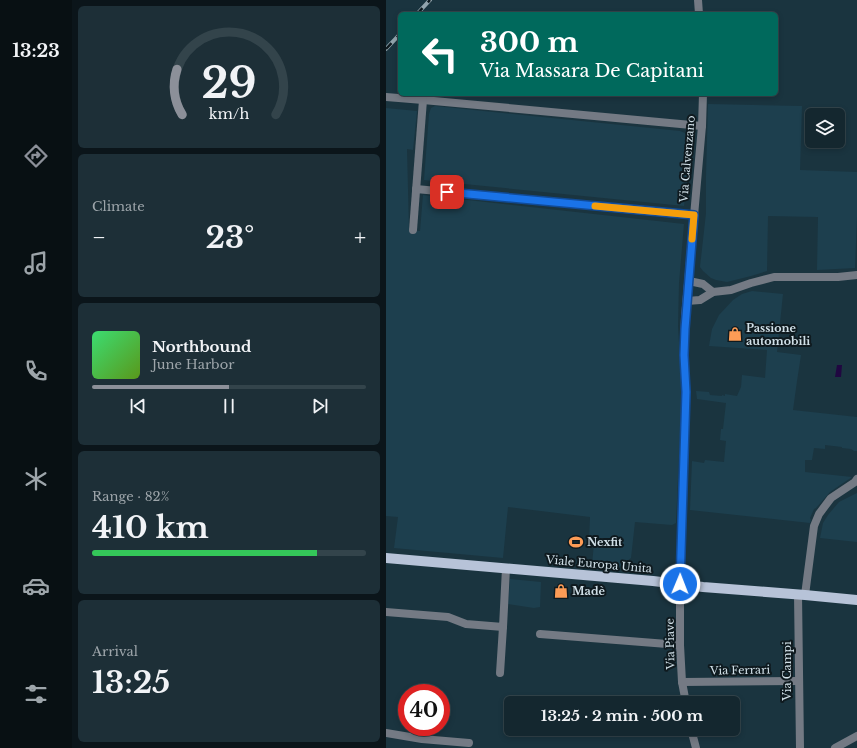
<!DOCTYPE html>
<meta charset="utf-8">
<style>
:root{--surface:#14272f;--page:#1d2f37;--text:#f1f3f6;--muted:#9da5aa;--line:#33444b;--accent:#8c9099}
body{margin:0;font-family:"Libre Baskerville",serif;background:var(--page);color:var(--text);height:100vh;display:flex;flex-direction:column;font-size:15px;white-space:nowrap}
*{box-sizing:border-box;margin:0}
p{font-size:13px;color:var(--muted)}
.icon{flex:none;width:22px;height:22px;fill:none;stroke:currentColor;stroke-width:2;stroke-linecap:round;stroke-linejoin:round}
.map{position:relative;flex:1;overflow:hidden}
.sheet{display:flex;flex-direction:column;gap:6px;padding:6px;background:#0b151a;width:314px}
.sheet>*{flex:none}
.hud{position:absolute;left:12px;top:12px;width:380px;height:84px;border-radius:6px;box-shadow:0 2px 6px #0003,0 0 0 1px var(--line);background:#00695c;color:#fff;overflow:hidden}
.controls{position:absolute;left:419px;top:108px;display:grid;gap:8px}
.controls a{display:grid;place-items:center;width:40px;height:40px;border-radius:6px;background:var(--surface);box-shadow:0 2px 6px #0003,0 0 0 1px var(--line);font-size:20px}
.speed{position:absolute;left:12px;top:684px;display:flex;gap:8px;font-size:20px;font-weight:700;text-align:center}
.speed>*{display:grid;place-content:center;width:52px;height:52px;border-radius:50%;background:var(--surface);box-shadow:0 2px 6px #0003,0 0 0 1px var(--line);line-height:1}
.speed .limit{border:6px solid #d22;background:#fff;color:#111}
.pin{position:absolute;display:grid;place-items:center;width:34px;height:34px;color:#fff;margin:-17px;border-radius:8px;box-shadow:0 2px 6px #0006}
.me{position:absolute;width:44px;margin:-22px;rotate:1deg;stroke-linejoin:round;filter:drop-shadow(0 0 3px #0008)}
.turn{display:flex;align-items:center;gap:14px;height:84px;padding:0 16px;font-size:18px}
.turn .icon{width:52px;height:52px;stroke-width:2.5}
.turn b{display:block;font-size:28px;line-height:34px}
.big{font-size:30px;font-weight:700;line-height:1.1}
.sheet .tile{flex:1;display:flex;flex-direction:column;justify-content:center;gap:6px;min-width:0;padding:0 14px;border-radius:6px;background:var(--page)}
.sheet .dial{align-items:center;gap:0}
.dial svg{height:104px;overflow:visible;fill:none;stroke:var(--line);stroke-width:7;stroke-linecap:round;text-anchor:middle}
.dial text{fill:var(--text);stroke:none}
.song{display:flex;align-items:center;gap:12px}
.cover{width:48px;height:48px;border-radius:6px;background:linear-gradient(135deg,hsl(140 70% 55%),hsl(90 70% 35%))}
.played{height:4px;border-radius:2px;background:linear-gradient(90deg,var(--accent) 50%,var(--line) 50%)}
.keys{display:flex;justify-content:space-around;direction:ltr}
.heat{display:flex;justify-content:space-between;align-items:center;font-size:22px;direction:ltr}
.charge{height:6px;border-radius:3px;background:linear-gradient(90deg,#34c759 82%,var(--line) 0)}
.trip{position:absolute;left:118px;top:696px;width:236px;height:40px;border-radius:6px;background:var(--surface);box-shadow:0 2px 6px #0003,0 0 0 1px var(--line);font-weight:700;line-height:40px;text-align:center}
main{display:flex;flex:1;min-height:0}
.tab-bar{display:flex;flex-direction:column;width:72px;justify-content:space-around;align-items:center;background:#081013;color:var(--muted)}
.tab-bar .icon{width:28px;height:28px}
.tab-bar .current{color:var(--accent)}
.tab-bar b{font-size:18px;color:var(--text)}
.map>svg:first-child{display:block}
</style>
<main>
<nav class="tab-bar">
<b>13:23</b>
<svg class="icon current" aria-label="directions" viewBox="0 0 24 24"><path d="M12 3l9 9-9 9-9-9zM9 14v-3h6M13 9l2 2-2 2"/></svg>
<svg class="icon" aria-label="music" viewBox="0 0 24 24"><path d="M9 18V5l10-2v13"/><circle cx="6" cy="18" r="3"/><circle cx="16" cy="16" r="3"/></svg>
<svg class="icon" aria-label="phone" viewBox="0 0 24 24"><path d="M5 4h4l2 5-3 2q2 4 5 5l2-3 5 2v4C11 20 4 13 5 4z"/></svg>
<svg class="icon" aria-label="climate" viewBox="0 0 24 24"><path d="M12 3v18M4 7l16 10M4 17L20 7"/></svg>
<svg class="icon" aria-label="car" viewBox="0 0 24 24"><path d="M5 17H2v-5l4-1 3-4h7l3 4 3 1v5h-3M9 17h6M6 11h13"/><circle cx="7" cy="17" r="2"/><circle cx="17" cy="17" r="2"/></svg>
<svg class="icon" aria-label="filters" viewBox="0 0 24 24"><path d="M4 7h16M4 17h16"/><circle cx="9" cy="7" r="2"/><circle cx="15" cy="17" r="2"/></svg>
</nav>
<section class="sheet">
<div class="tile dial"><svg viewBox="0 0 100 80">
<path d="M14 69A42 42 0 1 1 86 69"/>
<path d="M14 69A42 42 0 0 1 10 34" stroke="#8c9099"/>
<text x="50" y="56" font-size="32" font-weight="700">29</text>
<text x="50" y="72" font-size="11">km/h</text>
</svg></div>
<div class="tile"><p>Climate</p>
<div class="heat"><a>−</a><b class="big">23°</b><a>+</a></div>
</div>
<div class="tile">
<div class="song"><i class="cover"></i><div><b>Northbound</b><p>June Harbor</p></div></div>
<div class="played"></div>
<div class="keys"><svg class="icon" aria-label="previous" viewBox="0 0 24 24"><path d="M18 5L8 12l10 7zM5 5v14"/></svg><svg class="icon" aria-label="pause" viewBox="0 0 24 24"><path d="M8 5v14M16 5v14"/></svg><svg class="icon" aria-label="next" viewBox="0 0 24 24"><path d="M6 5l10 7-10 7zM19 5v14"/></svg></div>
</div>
<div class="tile"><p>Range · 82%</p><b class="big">410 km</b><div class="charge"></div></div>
<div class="tile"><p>Arrival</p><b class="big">13:25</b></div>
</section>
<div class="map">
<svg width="471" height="748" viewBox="0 0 471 748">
<rect width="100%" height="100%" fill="#1a343f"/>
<!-- built -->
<g fill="#1d3f4e">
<path d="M 322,104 L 416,106 L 414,170 L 471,172 L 471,217 L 469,268 L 431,270 L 432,217 L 382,216 L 381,271 L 365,276 L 341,282 L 330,280 L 325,278 L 317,271 L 314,267 L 320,213 L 320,176 Z"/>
<path d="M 49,106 L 294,131 L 306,136 L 298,206 L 38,180 L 43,114 L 45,108 Z"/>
<path d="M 0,108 L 31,111 L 27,150 L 21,149 L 23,230 L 34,231 L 37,195 L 298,224 L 293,283 L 292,326 L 296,392 L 290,523 L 286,525 L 249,522 L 245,558 L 233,567 L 206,565 L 208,543 L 203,542 L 204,517 L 122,507 L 117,558 L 8,548 L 12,517 L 0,516 Z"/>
<path d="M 366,291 L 397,294 L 391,352 L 415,355 L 411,381 L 407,410 L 471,417 L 471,451 L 468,451 L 465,449 L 456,448 L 456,447 L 439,445 L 439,449 L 428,448 L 426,460 L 419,460 L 419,472 L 466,477 L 444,492 L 430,508 L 428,509 L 424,518 L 425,520 L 424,523 L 304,510 L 306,461 L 318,463 L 319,460 L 338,462 L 340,441 L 334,440 L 335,429 L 337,429 L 340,403 L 311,399 L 310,391 L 323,392 L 324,395 L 336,396 L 336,395 L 339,396 L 339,394 L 351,396 L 355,387 L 356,375 L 379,378 L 381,350 L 323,346 L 326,329 L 333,315 L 347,300 L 356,294 Z"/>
<path d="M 471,493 L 471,542 L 434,538 L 437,523 L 442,515 L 453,502 Z"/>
<path d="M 124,579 L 155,582 L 154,607 L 148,608 L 122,604 Z"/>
</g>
<!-- water -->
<path fill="#200741" d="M 451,365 L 456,365 L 455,377 L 449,377 Z"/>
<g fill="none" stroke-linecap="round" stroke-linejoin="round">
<!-- minor -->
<g stroke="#747a84" stroke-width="8">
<path d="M 0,97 L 37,100 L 316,126"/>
<path d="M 30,189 L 308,215"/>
<path d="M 27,230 L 37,100"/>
<path d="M 303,281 L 317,284 L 327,292"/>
<path d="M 301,301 L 314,300 L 327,292 L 345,290 L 365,283 L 388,277 L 452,277 L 471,275"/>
<path d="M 412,594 L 414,748"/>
<path d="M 419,595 L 428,526 L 433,514 L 445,498 L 469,482 L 471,479"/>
<path d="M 0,612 L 62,617 L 80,624 L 117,627 L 120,568"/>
<path d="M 154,634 L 294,645"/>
<path d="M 114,673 L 117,627"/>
<path d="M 296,682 L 412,681"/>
<path d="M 254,729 L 281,732 L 306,733"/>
<path d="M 0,733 L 36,739 L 83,743"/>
</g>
<!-- tertiary -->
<g stroke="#747a84" stroke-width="8">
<path d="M 312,0 L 313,14"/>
<path d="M 300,703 L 296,682 L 294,645 L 294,576 L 300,392 L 298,355 L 299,317 L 316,126 L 317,94"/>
<path d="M 305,729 L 310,748"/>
<path d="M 449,748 L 471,736"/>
</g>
<!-- primary -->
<path stroke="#b7c3d8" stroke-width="10" d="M 0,558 L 267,581 L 317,587 L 419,595 L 471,600"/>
<defs>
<g id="rail">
<path d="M 31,14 L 44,0"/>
<path d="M 0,49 L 14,34"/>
</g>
</defs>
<!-- rail casing -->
<use href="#rail" stroke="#92a4ad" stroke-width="4"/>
<!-- rail -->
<use href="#rail" stroke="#0f1a1f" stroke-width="2.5" stroke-dasharray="8" stroke-linecap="butt"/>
</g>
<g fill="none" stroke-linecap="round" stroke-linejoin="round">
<defs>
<path id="route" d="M 61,192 L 308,215 L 299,329 L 298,355 L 300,392 L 294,584"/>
</defs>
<!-- route casing -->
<use href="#route" stroke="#114b97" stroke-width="10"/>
<!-- route -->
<use href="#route" stroke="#1a73e8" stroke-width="7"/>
<!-- slow -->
<path stroke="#f59e0b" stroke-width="7" d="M 209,206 L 308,215 L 306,239"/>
</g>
<!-- icons -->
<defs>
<symbol id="shop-bare" viewBox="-9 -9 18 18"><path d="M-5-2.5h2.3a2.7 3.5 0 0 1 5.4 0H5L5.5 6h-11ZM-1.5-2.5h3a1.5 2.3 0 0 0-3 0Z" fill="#fd9c56" stroke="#0f1a1f" stroke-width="2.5" paint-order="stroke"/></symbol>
<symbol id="stadium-bare" viewBox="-9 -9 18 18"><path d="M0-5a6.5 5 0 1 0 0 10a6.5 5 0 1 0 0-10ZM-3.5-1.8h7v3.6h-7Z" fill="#fd9c56" stroke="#0f1a1f" stroke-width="2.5" paint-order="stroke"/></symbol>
</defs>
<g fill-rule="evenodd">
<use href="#shop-bare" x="339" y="324" width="20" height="20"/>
<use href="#stadium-bare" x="180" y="532" width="20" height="20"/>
<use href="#shop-bare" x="165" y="581" width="20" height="20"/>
</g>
<g text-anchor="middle" stroke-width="4" stroke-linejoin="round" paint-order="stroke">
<!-- street labels -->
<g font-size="11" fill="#d1e0e8" stroke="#0f1a1f">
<text transform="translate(301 159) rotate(-85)" y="4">Via Calvenzano</text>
<text transform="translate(213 564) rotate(5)" y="4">Viale Europa Unita</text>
<text transform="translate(284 644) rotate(-91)" y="4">Via Piave</text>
<text transform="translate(354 670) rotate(-1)" y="4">Via Ferrari</text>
<text transform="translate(401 671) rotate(-90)" y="4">Via Campi</text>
</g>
<!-- poi labels -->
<g font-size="11" font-weight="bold" fill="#d1e0e8" stroke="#0f1a1f" text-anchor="start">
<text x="360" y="332">Passione<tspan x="360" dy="13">automobili</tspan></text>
<text x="201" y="546">Nexfit</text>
<text x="186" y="595">Madè</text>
</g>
</g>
</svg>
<div class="controls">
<a><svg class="icon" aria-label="layers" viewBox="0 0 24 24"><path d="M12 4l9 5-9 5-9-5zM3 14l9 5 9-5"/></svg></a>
</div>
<div class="speed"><div class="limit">40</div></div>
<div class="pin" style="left:61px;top:192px;background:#d93025"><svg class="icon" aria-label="arrive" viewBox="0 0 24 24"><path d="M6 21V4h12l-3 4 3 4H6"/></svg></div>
<svg class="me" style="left:294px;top:584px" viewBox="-20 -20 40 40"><circle r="17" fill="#1a73e8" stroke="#fff" stroke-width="3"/><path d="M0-11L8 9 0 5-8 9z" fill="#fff"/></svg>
<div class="trip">13:25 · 2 min · 500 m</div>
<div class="hud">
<div class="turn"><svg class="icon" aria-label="left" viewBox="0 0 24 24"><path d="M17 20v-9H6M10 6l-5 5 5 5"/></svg><div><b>300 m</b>Via Massara De Capitani</div></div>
</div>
</div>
</main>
